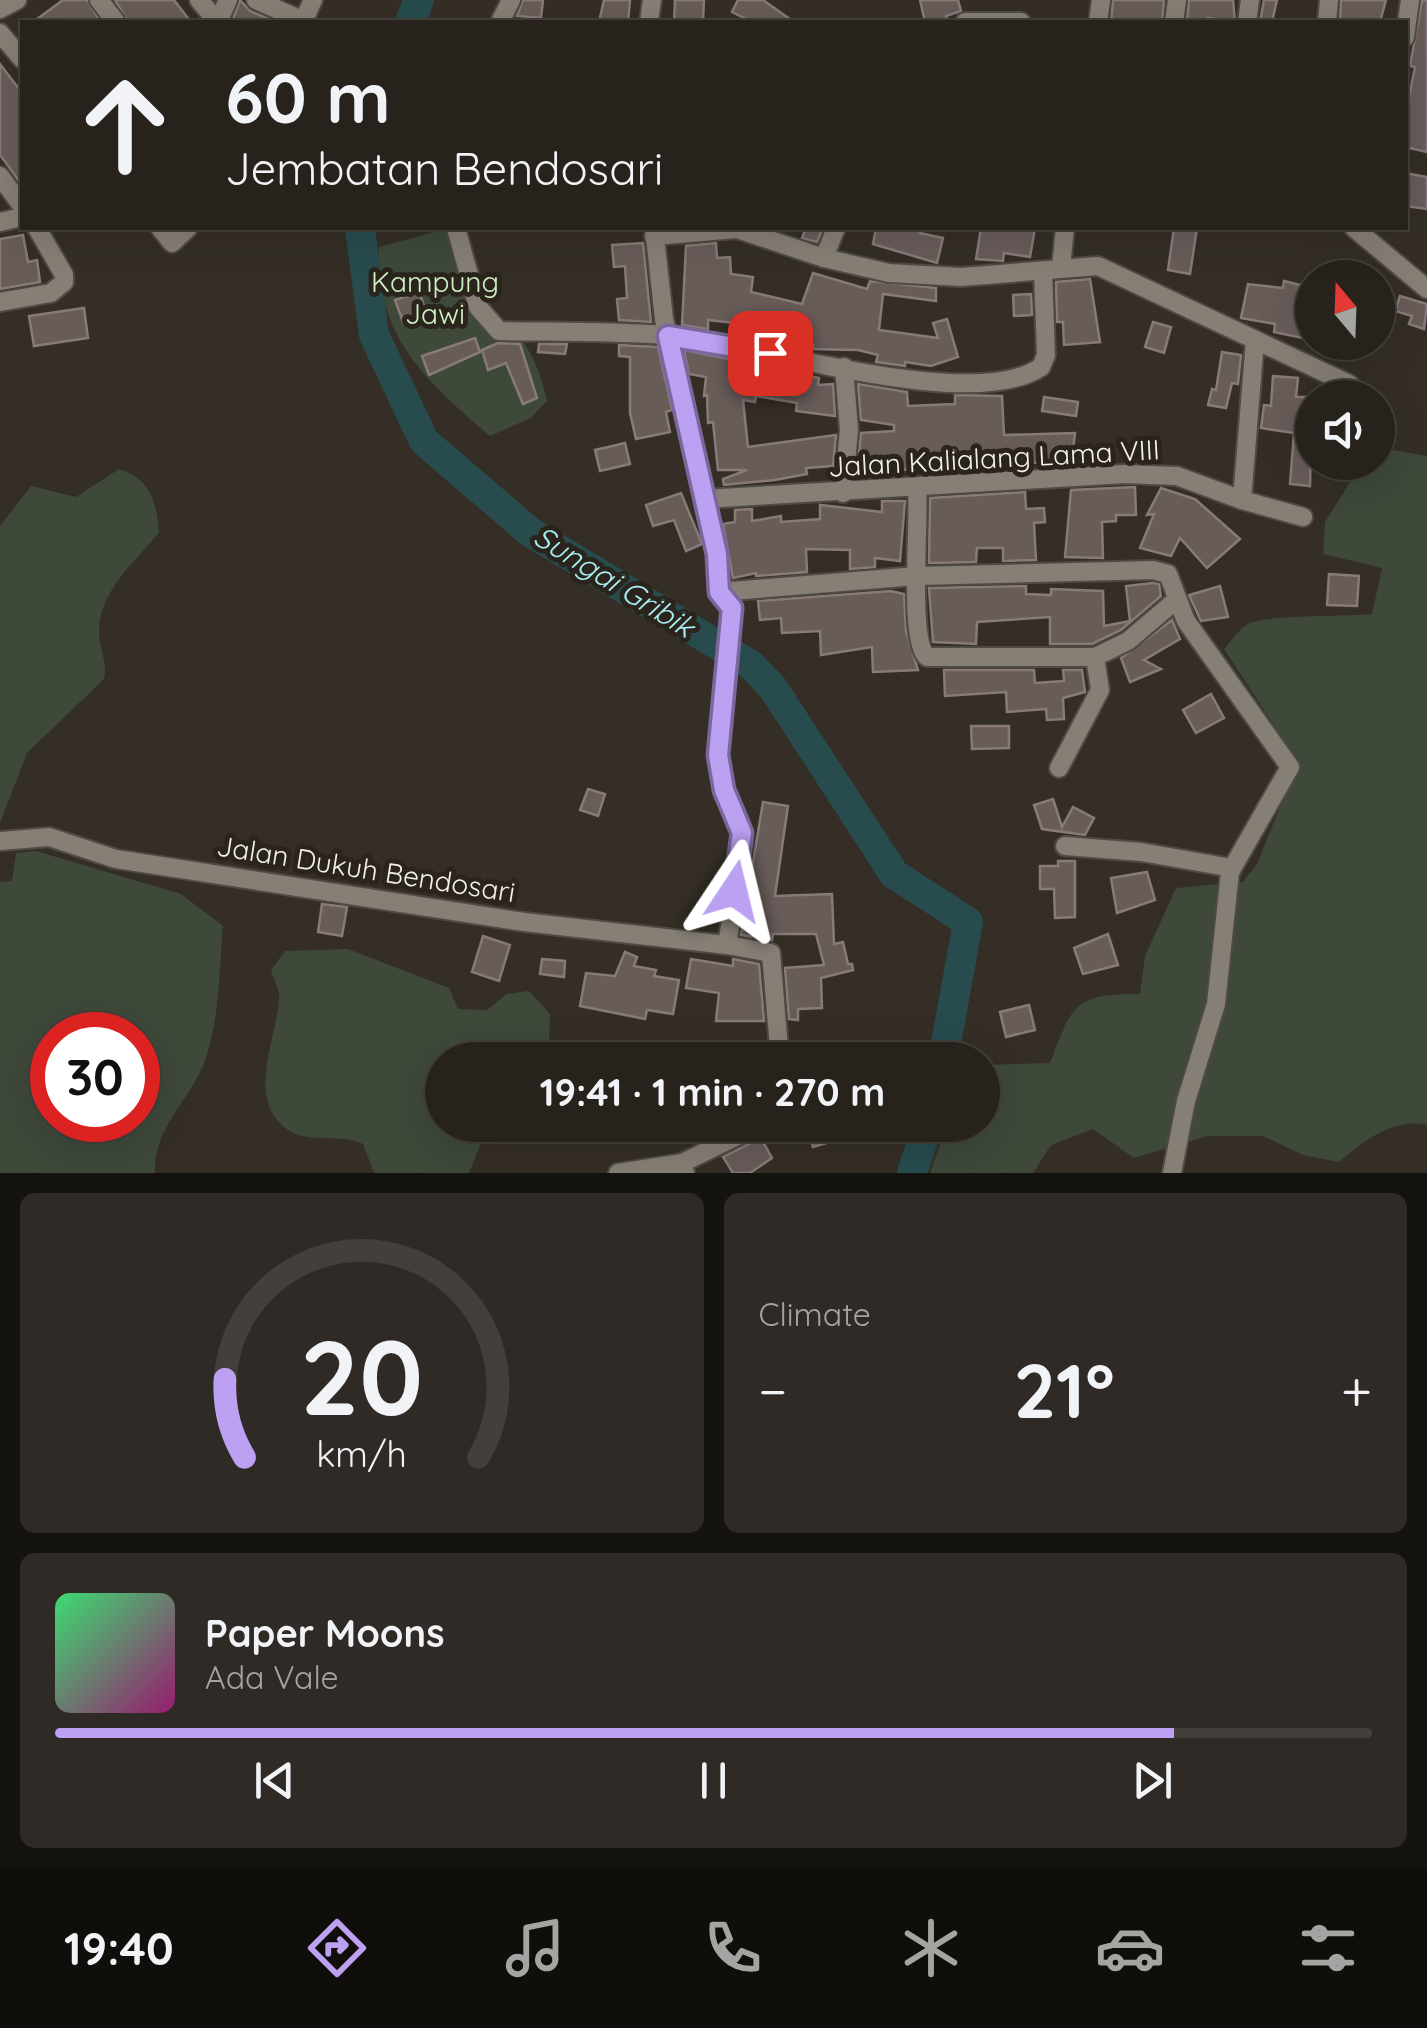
<!DOCTYPE html>
<meta charset="utf-8">
<style>
:root{--surface:#27221c;--page:#2f2a25;--text:#f1f3f6;--muted:#a4a4a3;--line:#433f3b;--accent:#bca0f2}
body{margin:0;font-family:Quicksand,sans-serif;background:var(--page);color:var(--text);height:100vh;display:flex;flex-direction:column;font-size:38px;white-space:nowrap}
*{box-sizing:border-box;margin:0}
p{font-size:32px;color:var(--muted)}
.icon{flex:none;width:55px;height:55px;fill:none;stroke:currentColor;stroke-width:2;stroke-linecap:round;stroke-linejoin:round}
.map{position:relative;height:1173px;overflow:hidden}
.sheet{display:flex;flex-direction:column;gap:20px;padding:20px;background:#15130f;flex:1}
.sheet>*{flex:none}
.guide{position:absolute;left:20px;top:20px;width:1388px;height:210px;border-radius:0px;box-shadow:0 10px 40px #0002,0 0 0 2px var(--line);background:#27221c;color:var(--text);overflow:hidden}
.needle{width:65px;rotate:341deg}
.fabs{position:absolute;left:1295px;top:260px;display:grid;gap:20px}
.fabs a{display:grid;place-items:center;width:100px;height:100px;border-radius:50%;background:var(--surface);box-shadow:0 10px 40px #0002,0 0 0 2px var(--line);font-size:50px}
.speed{position:absolute;left:30px;top:1012px;display:flex;gap:20px;font-size:50px;font-weight:700;text-align:center}
.speed>*{display:grid;place-content:center;width:130px;height:130px;border-radius:50%;background:var(--surface);box-shadow:0 10px 40px #0002,0 0 0 2px var(--line);line-height:1}
.speed .limit{border:15px solid #d22;background:#fff;color:#111}
.pin{position:absolute;display:grid;place-items:center;width:85px;height:85px;color:#fff;margin:-42px;border-radius:20px;box-shadow:0 5px 15px #0006}
.me{position:absolute;width:110px;margin:-55px;rotate:10deg;stroke-linejoin:round;filter:drop-shadow(0 0 8px #0008)}
.turn{display:flex;align-items:center;gap:35px;height:210px;padding:0 40px;font-size:45px}
.turn .icon{width:130px;height:130px;stroke-width:2.5}
.turn b{display:block;font-size:70px;line-height:85px}
.big{font-size:75px;font-weight:700;line-height:1.1}
.sheet .widget{flex:1;display:flex;flex-direction:column;justify-content:center;gap:15px;min-width:0;padding:0 35px;border-radius:15px;background:var(--page)}
.sheet .dial{align-items:center;gap:0}
.dial svg{height:260px;overflow:visible;fill:none;stroke:var(--line);stroke-width:7;stroke-linecap:round;text-anchor:middle}
.dial text{fill:var(--text);stroke:none}
.song{display:flex;align-items:center;gap:30px}
.cover{width:120px;height:120px;border-radius:15px;background:linear-gradient(135deg,hsl(140 70% 55%),hsl(320 70% 35%))}
.played{height:10px;border-radius:5px;background:linear-gradient(90deg,var(--accent) 85%,var(--line) 85%)}
.keys{display:flex;justify-content:space-around;direction:ltr}
.heat{display:flex;justify-content:space-between;align-items:center;font-size:55px;direction:ltr}
.sheet .tiles{flex:1;display:grid;gap:20px;grid-template-columns:1fr 1fr}
.widget:last-child{grid-column:span 2}
.trip{position:absolute;left:425px;top:1042px;width:575px;height:100px;border-radius:50px;background:var(--surface);box-shadow:0 10px 40px #0002,0 0 0 2px var(--line);font-weight:700;line-height:100px;text-align:center}
.tabs{display:flex;height:160px;justify-content:space-around;align-items:center;background:#100e0b;color:var(--muted)}
.tabs .icon{width:70px;height:70px}
.tabs .active{color:var(--accent)}
.tabs b{font-size:45px;color:var(--text)}
.map>svg:first-child{display:block}
</style>
<div class="map">
<svg width="1427" height="1173" viewBox="0 0 1427 1173">
<rect width="100%" height="100%" fill="#342e26"/>
<!-- green -->
<g fill="#3e493a" fill-rule="evenodd">
<path d="M 450,228 L 466,228 L 487,312 C 524,330 538,362 547,401 L 531,418 L 490,436 C 429,383 375,338 379,247 Z"/>
<path d="M 1388,449 L 1427,456 L 1427,1125 C 1394,1117 1362,1142 1339,1162 L 1303,1155 L 1263,1136 L 1207,1136 L 1134,1158 L 1093,1129 L 1051,1145 L 1033,1173 L 930,1173 L 947,1125 L 982,1125 L 983,1065 L 1050,1063 C 1073,1003 1074,994 1140,994 L 1145,956 L 1176,888 L 1243,882 L 1257,864 L 1298,762 L 1224,649 C 1231,642 1238,630 1246,625 C 1264,614 1345,617 1372,614 L 1382,568 L 1323,554 L 1325,522 L 1362,463 L 1378,462 L 1378,454 Z"/>
<path d="M 119,469 C 150,478 157,503 159,533 C 136,560 98,593 99,632 C 99,650 108,661 104,679 L 27,753 L 0,823 L 0,526 L 31,486 L 76,497 Z"/>
<path d="M 36,851 L 181,894 L 223,926 C 219,971 220,1021 204,1063 C 187,1105 154,1126 155,1173 L 0,1173 L 0,882 L 12,881 L 16,853 ZM 138,1035 L 138,1120 L 52,1120 L 52,1035 Z"/>
<path d="M 348,949 L 449,988 L 458,1009 L 487,1010 L 507,994 L 529,991 L 550,1014 L 549,1045 L 539,1060 L 442,1060 L 442,1125 L 488,1125 L 469,1173 L 374,1173 L 363,1144 C 340,1133 308,1144 288,1130 C 245,1099 276,1042 279,999 C 280,988 273,980 271,970 L 285,951 Z"/>
</g>
<g fill="none" stroke-linecap="round" stroke-linejoin="round">
<!-- river -->
<g stroke="#284c4e" stroke-width="30">
<path d="M 410,22 L 419,0"/>
<path d="M 360,228 L 374,335 L 424,441 L 530,532 L 751,665 L 773,688 L 894,874 L 968,922 L 943,1060"/>
<path d="M 912,1173 L 928,1125"/>
</g>
</g>
<!-- building -->
<g fill="#685c59" stroke="#877a78" stroke-width="2.5">
<path d="M 63,0 L 87,0 L 101,22 L 33,22 Z"/>
<path d="M 115,0 L 174,0 L 191,22 L 128,22 Z"/>
<path d="M 240,0 L 250,11 L 276,22 L 232,22 Z"/>
<path d="M 523,0 L 543,0 L 541,18 L 517,16 Z"/>
<path d="M 604,0 L 630,0 L 628,22 L 599,22 Z"/>
<path d="M 675,0 L 704,0 L 703,22 L 674,22 Z"/>
<path d="M 738,0 L 763,0 L 794,22 L 752,22 L 732,12 Z"/>
<path d="M 920,0 L 958,0 L 961,11 L 946,16 L 948,22 L 925,22 Z"/>
<path d="M 1113,0 L 1164,0 L 1162,22 L 1111,22 Z"/>
<path d="M 1189,0 L 1233,0 L 1235,22 L 1208,18 L 1207,22 L 1187,22 Z"/>
<path d="M 1264,0 L 1277,0 L 1272,22 L 1260,22 Z"/>
<path d="M 1341,0 L 1386,0 L 1380,22 L 1340,22 Z"/>
<path d="M 1422,0 L 1427,0 L 1427,152 L 1405,147 L 1405,118 L 1415,67 L 1410,66 Z"/>
<path d="M 0,64 L 22,93 L 22,185 L 0,155 Z"/>
<path d="M 1405,173 L 1427,177 L 1427,209 L 1405,206 Z"/>
<path d="M 806,228 L 823,228 L 817,242 L 802,238 Z"/>
<path d="M 876,228 L 922,228 L 920,233 L 943,238 L 937,263 L 873,244 Z"/>
<path d="M 981,228 L 1035,228 L 1030,257 L 1004,253 L 1003,261 L 976,259 Z"/>
<path d="M 1174,228 L 1197,228 L 1190,274 L 1168,270 Z"/>
<path d="M 23,235 L 28,262 L 37,260 L 40,282 L 0,289 L 0,239 Z"/>
<path d="M 643,243 L 651,322 L 619,320 L 617,299 L 627,298 L 625,266 L 614,267 L 612,245 Z"/>
<path d="M 716,243 L 717,258 L 730,257 L 731,274 L 753,277 L 751,292 L 802,304 L 813,273 L 867,289 L 870,281 L 936,288 L 936,301 L 883,294 L 879,330 L 938,338 L 933,323 L 947,319 L 958,357 L 931,366 L 905,362 L 905,366 L 876,362 L 878,355 L 858,350 L 812,349 L 813,345 L 778,338 L 780,331 L 752,325 L 708,320 L 708,329 L 682,325 L 686,246 Z"/>
<path d="M 1090,279 L 1100,342 L 1064,345 L 1063,322 L 1057,322 L 1056,282 Z"/>
<path d="M 1284,281 L 1312,288 L 1312,340 L 1274,332 L 1275,324 L 1241,318 L 1248,284 L 1283,288 Z"/>
<path d="M 419,292 L 427,314 L 403,322 L 395,300 Z"/>
<path d="M 1031,294 L 1032,315 L 1014,316 L 1013,295 Z"/>
<path d="M 1400,296 L 1427,304 L 1424,329 L 1409,324 L 1412,316 L 1395,311 Z"/>
<path d="M 84,308 L 88,338 L 34,346 L 29,316 Z"/>
<path d="M 1153,322 L 1171,327 L 1164,353 L 1145,347 Z"/>
<path d="M 475,338 L 480,352 L 429,375 L 422,356 Z"/>
<path d="M 498,343 L 520,344 L 537,398 L 523,404 L 506,363 L 488,370 L 482,350 Z"/>
<path d="M 539,344 L 567,344 L 565,354 L 538,352 Z"/>
<path d="M 619,345 L 658,347 L 672,410 L 666,412 L 670,432 L 636,439 L 630,413 L 630,357 L 619,356 Z"/>
<path d="M 684,350 L 819,378 L 818,385 L 833,384 L 835,416 L 796,411 L 797,403 L 756,396 L 755,402 L 743,400 L 748,447 L 836,435 L 833,466 L 806,468 L 807,474 L 775,480 L 724,485 L 723,479 L 747,470 L 718,470 L 713,422 L 708,423 L 707,395 L 704,396 L 706,377 L 689,374 Z"/>
<path d="M 1222,352 L 1241,355 L 1238,384 L 1232,383 L 1226,408 L 1208,405 L 1212,389 L 1216,390 Z"/>
<path d="M 1273,376 L 1298,378 L 1296,397 L 1312,397 L 1310,486 L 1290,484 L 1294,433 L 1261,428 L 1264,405 L 1271,406 Z"/>
<path d="M 858,384 L 907,392 L 908,406 L 955,404 L 955,395 L 1002,396 L 1004,435 L 1075,433 L 1071,465 L 1024,462 L 1024,467 L 934,473 L 934,467 L 857,474 L 861,433 L 894,431 L 894,425 L 861,420 Z"/>
<path d="M 1044,397 L 1078,402 L 1076,416 L 1042,411 Z"/>
<path d="M 625,443 L 630,464 L 600,471 L 595,450 Z"/>
<path d="M 1135,487 L 1136,515 L 1116,515 L 1116,521 L 1102,522 L 1103,558 L 1065,557 L 1071,490 Z"/>
<path d="M 1161,488 L 1195,499 L 1240,539 L 1207,568 L 1180,538 L 1171,556 L 1140,548 L 1154,514 L 1147,515 Z"/>
<path d="M 1025,492 L 1026,509 L 1044,508 L 1045,522 L 1034,523 L 1036,560 L 1003,561 L 1003,548 L 977,548 L 976,562 L 929,563 L 930,498 Z"/>
<path d="M 681,493 L 702,544 L 686,551 L 674,520 L 653,526 L 646,505 Z"/>
<path d="M 882,501 L 905,501 L 900,561 L 875,558 L 875,567 L 850,569 L 850,550 L 806,549 L 807,572 L 756,576 L 756,573 L 733,578 L 723,524 L 735,522 L 735,510 L 752,509 L 752,521 L 781,516 L 781,522 L 820,519 L 820,505 L 882,512 Z"/>
<path d="M 1329,574 L 1359,576 L 1357,606 L 1327,605 Z"/>
<path d="M 1152,583 L 1159,584 L 1161,596 L 1121,630 L 1092,644 L 1050,644 L 1050,617 L 977,622 L 976,644 L 933,642 L 929,588 L 1026,586 L 1026,594 L 1051,595 L 1051,589 L 1103,591 L 1104,626 L 1130,621 L 1126,586 Z"/>
<path d="M 1220,586 L 1228,617 L 1201,621 L 1189,595 Z"/>
<path d="M 891,591 L 904,594 L 906,631 L 918,670 L 873,672 L 872,647 L 821,655 L 820,631 L 782,633 L 781,618 L 760,620 L 758,601 Z"/>
<path d="M 1172,620 L 1180,639 L 1144,660 L 1161,669 L 1130,682 L 1121,658 Z"/>
<path d="M 944,670 L 1034,670 L 1035,683 L 1064,681 L 1063,670 L 1082,670 L 1085,692 L 1063,698 L 1064,719 L 1047,720 L 1046,709 L 1007,712 L 1006,692 L 945,696 Z"/>
<path d="M 1211,694 L 1224,718 L 1196,733 L 1183,710 Z"/>
<path d="M 971,726 L 1009,726 L 1009,748 L 972,749 Z"/>
<path d="M 588,789 L 605,794 L 598,816 L 580,810 Z"/>
<path d="M 1053,799 L 1062,827 L 1073,807 L 1094,818 L 1085,835 L 1042,829 L 1034,805 Z"/>
<path d="M 763,802 L 788,806 L 775,896 L 832,894 L 834,944 L 843,942 L 848,964 L 852,964 L 853,970 L 821,978 L 822,1008 L 798,1009 L 798,1020 L 789,1019 L 785,968 L 824,965 L 816,934 L 773,934 L 772,940 L 741,935 Z"/>
<path d="M 1058,861 L 1075,861 L 1075,917 L 1055,918 L 1054,889 L 1040,889 L 1040,866 L 1058,866 Z"/>
<path d="M 1147,872 L 1155,900 L 1117,913 L 1111,878 Z"/>
<path d="M 322,904 L 347,907 L 342,936 L 318,932 Z"/>
<path d="M 1108,934 L 1118,965 L 1083,974 L 1074,948 Z"/>
<path d="M 483,936 L 510,945 L 499,981 L 472,972 Z"/>
<path d="M 625,952 L 637,957 L 634,966 L 656,970 L 654,976 L 679,980 L 673,1014 L 647,1010 L 645,1019 L 580,1006 L 586,973 L 615,976 Z"/>
<path d="M 542,959 L 565,961 L 564,977 L 540,974 Z"/>
<path d="M 691,959 L 733,966 L 733,959 L 759,964 L 764,1021 L 716,1021 L 719,993 L 686,988 Z"/>
<path d="M 1029,1005 L 1035,1030 L 1006,1037 L 1000,1012 Z"/>
<path d="M 807,1125 L 822,1125 L 827,1143 L 813,1147 Z"/>
<path d="M 761,1138 L 772,1158 L 750,1173 L 733,1173 L 723,1157 Z"/>
</g>
<g fill="none" stroke-linecap="round" stroke-linejoin="round">
<defs>
<g id="street">
<path d="M 99,0 L 116,22"/>
<path d="M 199,0 L 218,22"/>
<path d="M 256,0 L 304,21"/>
<path d="M 0,9 L 17,0"/>
<path d="M 218,22 L 228,0"/>
<path d="M 303,22 L 313,0"/>
<path d="M 500,22 L 511,0"/>
<path d="M 649,22 L 652,0"/>
<path d="M 965,22 L 1021,22"/>
<path d="M 1098,22 L 1101,0"/>
<path d="M 1174,22 L 1177,0"/>
<path d="M 1247,22 L 1250,0"/>
<path d="M 1327,22 L 1329,0"/>
<path d="M 0,33 L 22,59"/>
<path d="M 1405,37 L 1410,0"/>
<path d="M 0,176 L 22,206"/>
<path d="M 0,222 L 22,217"/>
<path d="M 160,228 L 172,243 L 188,228"/>
<path d="M 456,228 L 478,307 L 499,331 C 554,332 611,331 666,335 C 754,343 970,415 1041,367 L 1046,355 L 1043,272"/>
<path d="M 1354,228 L 1427,289"/>
<path d="M 654,236 L 737,229 L 824,258 L 889,273 L 961,277 L 1098,266 L 1349,384"/>
<path d="M 824,258 L 836,228"/>
<path d="M 1061,267 L 1065,228"/>
<path d="M 0,302 L 51,293 L 64,282 L 64,275 L 37,228"/>
<path d="M 917,489 C 920,522 908,642 927,657 L 1095,657 L 1128,641 L 1175,601"/>
<path d="M 843,493 L 849,430 L 844,367"/>
<path d="M 704,499 L 1125,474 L 1177,476 L 1242,500 L 1255,340"/>
<path d="M 1242,500 L 1303,517"/>
<path d="M 719,592 L 917,576 L 1153,570 L 1168,574 L 1186,621 L 1290,767 L 1230,872 L 1216,1004 L 1186,1101 L 1172,1173"/>
<path d="M 1059,768 L 1100,690 L 1095,657"/>
<path d="M 0,841 L 49,837 L 116,859 L 524,922 L 727,945 L 743,843 L 739,821 L 725,790 L 719,755 L 731,608 L 719,592 L 717,554 L 664,319 L 654,228"/>
<path d="M 1065,846 L 1141,852 L 1232,868"/>
<path d="M 727,945 L 771,953 L 780,1060"/>
<path d="M 618,1173 L 682,1163"/>
<path d="M 685,1173 L 682,1163 L 760,1125"/>
</g>
</defs>
<!-- street casing -->
<use href="#street" stroke="#4f4a44" stroke-width="22"/>
<!-- street -->
<use href="#street" stroke="#867f76" stroke-width="18"/>
</g>
<g fill="none" stroke-linecap="round" stroke-linejoin="round">
<defs>
<path id="route" d="M 734,891 L 742,833 L 724,790 L 718,755 L 732,608 L 719,592 L 717,554 L 668,336 L 770,353"/>
</defs>
<!-- route casing -->
<use href="#route" stroke="#7a689d" stroke-width="25"/>
<!-- route -->
<use href="#route" stroke="#bca0f2" stroke-width="18"/>
</g>
<g text-anchor="middle" stroke-width="10" stroke-linejoin="round" paint-order="stroke">
<!-- park labels -->
<g font-size="28" fill="#cdf0c2" stroke="#2a241c">
<text x="435" y="292">Kampung<tspan x="435" dy="32">Jawi</tspan></text>
</g>
<!-- street labels -->
<g font-size="28" fill="#f4f0eb" stroke="#2a241c">
<text transform="translate(994 458) rotate(-3)" y="10">Jalan Kalialang Lama VIII</text>
<text transform="translate(366 869) rotate(9)" y="10">Jalan Dukuh Bendosari</text>
</g>
<!-- water labels -->
<g font-size="30" font-style="italic" fill="#a6eef2" stroke="#2a241c">
<text transform="translate(614 582) rotate(32)" y="10">Sungai Gribik</text>
</g>
</g>
</svg>
<div class="fabs">
<a><svg class="needle" viewBox="-14 -14 28 28"><path d="M0-13l5 13h-10z" fill="#e53935"/><path d="M0 13l5-13h-10z" fill="#a4a4a3"/></svg></a>
<a><svg class="icon" aria-label="sound" viewBox="0 0 24 24"><path d="M4 9h4l5-4v14l-5-4H4zM17 9q2 3 0 6"/></svg></a>
</div>
<div class="speed"><div class="limit">30</div></div>
<div class="pin" style="left:770px;top:353px;background:#d93025"><svg class="icon" aria-label="arrive" viewBox="0 0 24 24"><path d="M6 21V4h12l-3 4 3 4H6"/></svg></div>
<svg class="me" style="left:734px;top:891px" viewBox="-20 -20 40 40"><path d="M0-17L14 15 0 8-14 15z" fill="#bca0f2" stroke="#fff" stroke-width="4"/></svg>
<div class="trip">19:41 · 1 min · 270 m</div>
<div class="guide">
<div class="turn"><svg class="icon" aria-label="ahead" viewBox="0 0 24 24"><path d="M12 20V5M6 11l6-6 6 6"/></svg><div><b>60 m</b>Jembatan Bendosari</div></div>
</div>
</div>
<section class="sheet">
<div class="tiles">
<div class="widget dial"><svg viewBox="0 0 100 80">
<path d="M14 69A42 42 0 1 1 86 69"/>
<path d="M14 69A42 42 0 0 1 8 45" stroke="#bca0f2"/>
<text x="50" y="56" font-size="32" font-weight="700">20</text>
<text x="50" y="72" font-size="11">km/h</text>
</svg></div>
<div class="widget"><p>Climate</p>
<div class="heat"><a>−</a><b class="big">21°</b><a>+</a></div>
</div>
<div class="widget">
<div class="song"><i class="cover"></i><div><b>Paper Moons</b><p>Ada Vale</p></div></div>
<div class="played"></div>
<div class="keys"><svg class="icon" aria-label="previous" viewBox="0 0 24 24"><path d="M18 5L8 12l10 7zM5 5v14"/></svg><svg class="icon" aria-label="pause" viewBox="0 0 24 24"><path d="M8 5v14M16 5v14"/></svg><svg class="icon" aria-label="next" viewBox="0 0 24 24"><path d="M6 5l10 7-10 7zM19 5v14"/></svg></div>
</div>
</div>
</section>
<nav class="tabs">
<b>19:40</b>
<svg class="icon active" aria-label="directions" viewBox="0 0 24 24"><path d="M12 3l9 9-9 9-9-9zM9 14v-3h6M13 9l2 2-2 2"/></svg>
<svg class="icon" aria-label="music" viewBox="0 0 24 24"><path d="M9 18V5l10-2v13"/><circle cx="6" cy="18" r="3"/><circle cx="16" cy="16" r="3"/></svg>
<svg class="icon" aria-label="phone" viewBox="0 0 24 24"><path d="M5 4h4l2 5-3 2q2 4 5 5l2-3 5 2v4C11 20 4 13 5 4z"/></svg>
<svg class="icon" aria-label="climate" viewBox="0 0 24 24"><path d="M12 3v18M4 7l16 10M4 17L20 7"/></svg>
<svg class="icon" aria-label="car" viewBox="0 0 24 24"><path d="M5 17H2v-5l4-1 3-4h7l3 4 3 1v5h-3M9 17h6M6 11h13"/><circle cx="7" cy="17" r="2"/><circle cx="17" cy="17" r="2"/></svg>
<svg class="icon" aria-label="filters" viewBox="0 0 24 24"><path d="M4 7h16M4 17h16"/><circle cx="9" cy="7" r="2"/><circle cx="15" cy="17" r="2"/></svg>
</nav>
